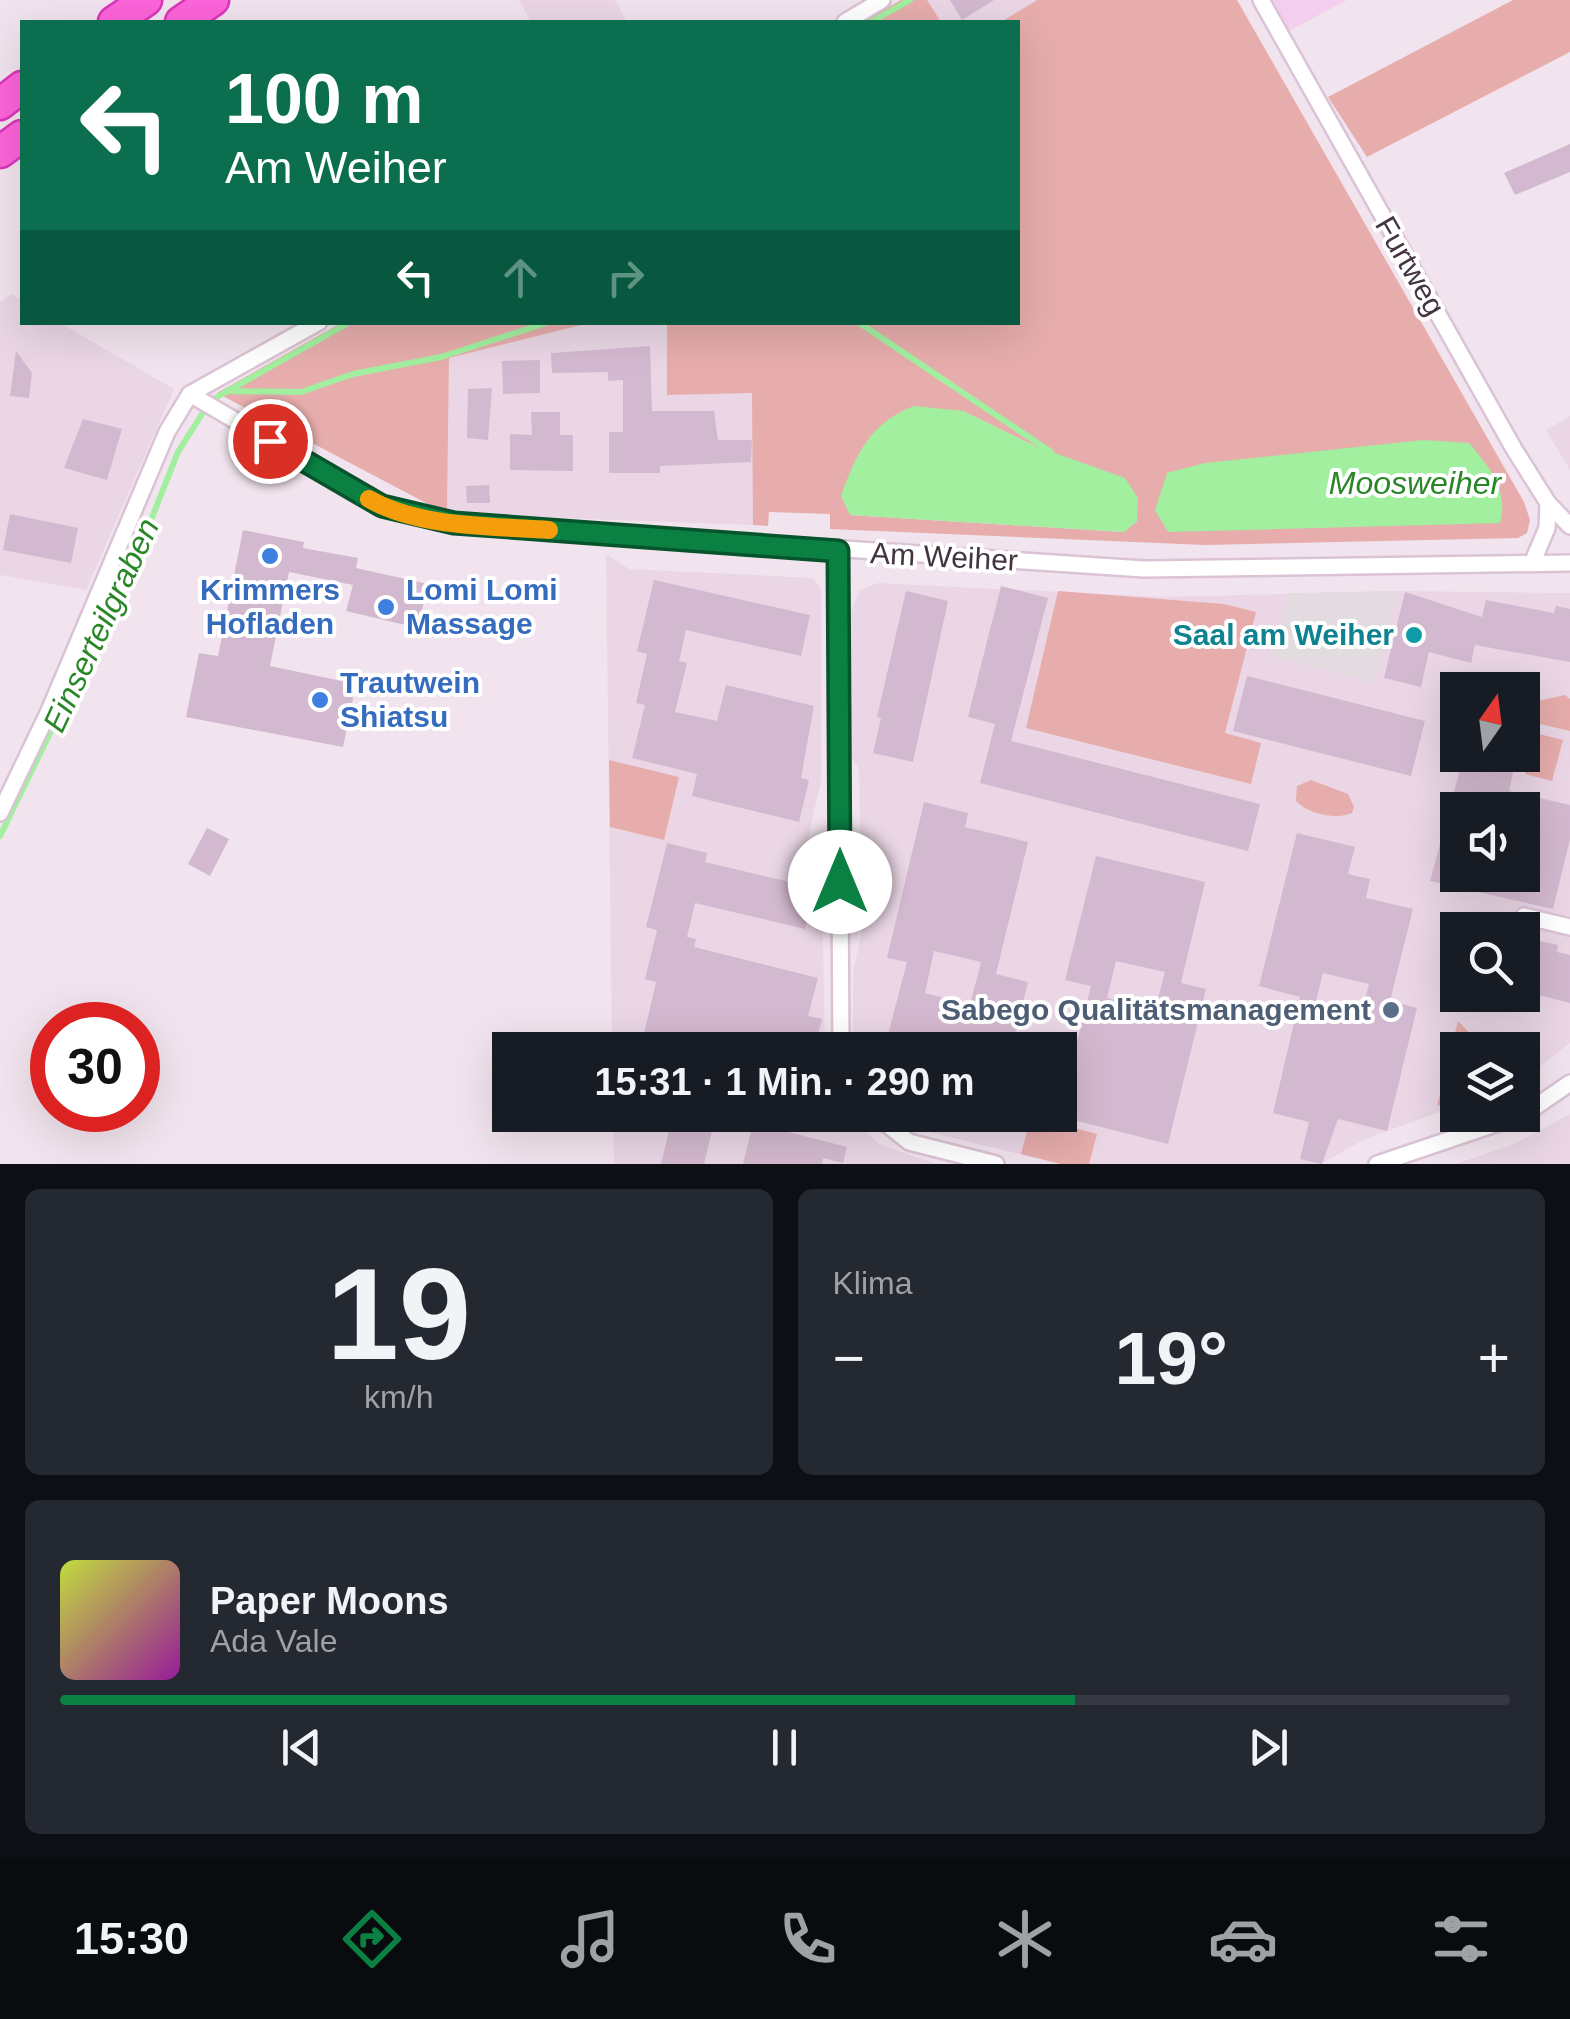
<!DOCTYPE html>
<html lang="de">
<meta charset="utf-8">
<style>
:root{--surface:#171b24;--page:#242831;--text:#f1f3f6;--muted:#9ea1a6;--line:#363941;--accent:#0b8043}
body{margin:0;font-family:Helvetica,sans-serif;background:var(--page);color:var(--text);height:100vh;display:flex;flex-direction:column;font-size:38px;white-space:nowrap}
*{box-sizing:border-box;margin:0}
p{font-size:32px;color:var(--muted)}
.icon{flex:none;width:55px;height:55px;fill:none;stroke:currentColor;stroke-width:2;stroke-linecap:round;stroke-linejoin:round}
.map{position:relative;height:1164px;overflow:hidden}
.side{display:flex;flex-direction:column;gap:25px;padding:25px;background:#0d0f14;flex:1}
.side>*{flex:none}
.top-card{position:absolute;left:20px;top:20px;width:1000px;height:305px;border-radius:0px;box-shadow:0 10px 40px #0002;background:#0b6e4f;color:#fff;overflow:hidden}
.needle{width:65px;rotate:14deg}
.fabs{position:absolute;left:1440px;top:672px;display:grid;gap:20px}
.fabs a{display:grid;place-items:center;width:100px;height:100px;border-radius:0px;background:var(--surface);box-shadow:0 10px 40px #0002;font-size:50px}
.speed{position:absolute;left:30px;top:1002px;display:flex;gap:20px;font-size:50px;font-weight:700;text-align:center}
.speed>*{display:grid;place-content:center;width:130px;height:130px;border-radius:50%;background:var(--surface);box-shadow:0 10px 40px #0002;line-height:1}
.speed .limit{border:15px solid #d22;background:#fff;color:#111}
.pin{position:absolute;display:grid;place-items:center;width:85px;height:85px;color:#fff;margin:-42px;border:5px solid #fff;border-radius:50%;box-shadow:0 2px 10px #0007}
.me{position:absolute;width:110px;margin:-55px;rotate:0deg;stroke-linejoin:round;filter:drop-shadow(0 0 8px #0008)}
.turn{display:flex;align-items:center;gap:35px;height:210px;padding:0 40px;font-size:45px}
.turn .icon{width:130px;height:130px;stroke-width:2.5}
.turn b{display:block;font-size:70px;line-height:85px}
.lanes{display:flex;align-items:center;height:95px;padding:0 40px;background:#0003;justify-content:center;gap:50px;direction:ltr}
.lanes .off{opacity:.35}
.big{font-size:75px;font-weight:800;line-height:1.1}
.side .card{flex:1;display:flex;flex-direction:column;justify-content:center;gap:15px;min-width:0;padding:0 35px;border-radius:15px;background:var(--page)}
.side .dial{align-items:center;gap:0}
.dial b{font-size:130px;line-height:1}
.song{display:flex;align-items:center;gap:30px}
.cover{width:120px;height:120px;border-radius:15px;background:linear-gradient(135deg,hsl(70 70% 55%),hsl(300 70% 35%))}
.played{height:10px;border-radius:5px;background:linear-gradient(90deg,var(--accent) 70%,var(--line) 70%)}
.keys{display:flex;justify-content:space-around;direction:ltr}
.heat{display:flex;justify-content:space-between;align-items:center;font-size:55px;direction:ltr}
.side .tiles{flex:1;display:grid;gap:25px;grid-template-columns:1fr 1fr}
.card:last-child{grid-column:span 2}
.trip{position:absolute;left:492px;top:1032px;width:585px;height:100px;border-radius:0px;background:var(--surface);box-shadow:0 10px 40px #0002;font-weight:800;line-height:100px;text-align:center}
.dock{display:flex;height:160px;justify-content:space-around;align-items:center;background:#090b0e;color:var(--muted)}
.dock .icon{width:70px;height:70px}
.dock .selected{color:var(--accent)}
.dock b{font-size:45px;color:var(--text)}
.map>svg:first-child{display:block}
</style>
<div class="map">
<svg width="1570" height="1164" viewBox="0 0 1570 1164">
<rect width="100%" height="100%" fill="#f2e4ee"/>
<!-- residential -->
<g fill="#ead6e5" fill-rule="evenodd">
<path d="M 519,0 L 615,0 L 627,22 L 531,22 Z"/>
<path d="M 927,0 L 1037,0 L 1001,22 L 941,22 Z"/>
<path d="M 11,294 L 22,301 L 22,322 L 60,323 L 174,389 L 86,590 L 0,575 L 0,302 Z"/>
<path d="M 589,323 L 667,323 L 667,395 L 753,392 L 753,525 L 447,514 L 449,357 Z"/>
<path d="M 1570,416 L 1570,470 L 1546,430 Z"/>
<path d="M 606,554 L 629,569 L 813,578 L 821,589 L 821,781 L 810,829 L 811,870 L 822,885 L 825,1050 L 612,1050 Z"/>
<path d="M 878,583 L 1163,597 L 1397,591 L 1570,593 L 1570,1043 L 1523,1080 L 1522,1050 L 1458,1050 L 1457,1106 L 1365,1139 L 1321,1164 L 1060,1164 L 921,1130 L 891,1115 L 1060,1115 L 1060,1050 L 853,1050 L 853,973 L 862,930 L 859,769 L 850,755 L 851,611 L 860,590 ZM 1458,690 L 1522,690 L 1522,755 L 1458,755 ZM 1458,810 L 1522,810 L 1522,875 L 1458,875 ZM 1458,930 L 1522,930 L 1522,995 L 1458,995 Z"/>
<path d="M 1570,1114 L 1570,1164 L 1456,1164 L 1514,1144 Z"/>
<path d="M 613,1115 L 848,1115 L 879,1144 L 936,1164 L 614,1164 Z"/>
</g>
<!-- commercial -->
<path fill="#f4ceef" d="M 1272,0 L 1347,0 L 1289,31 Z"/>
<!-- green -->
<g fill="#e6adac" fill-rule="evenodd">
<path d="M 901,0 L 927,0 L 941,22 L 862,22 Z"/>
<path d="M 1037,0 L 1237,0 L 1524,502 L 1530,520 L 1527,533 L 1518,538 L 1205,545 L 830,529 L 830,514 L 769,512 L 768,526 L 753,525 L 752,393 L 667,395 L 667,323 L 1018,322 L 1018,22 L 1001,22 ZM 963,411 L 1035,446 L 1137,521 L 1124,532 L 850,515 Z"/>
<path d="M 1513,0 L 1570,0 L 1570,52 L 1367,157 L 1328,97 Z"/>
<path d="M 341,323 L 589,323 L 449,358 L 447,514 L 217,393 Z"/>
<path d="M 1058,591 L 1224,604 L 1256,612 L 1225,733 L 1261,743 L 1251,784 L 1026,728 Z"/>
<path d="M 1565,695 L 1570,699 L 1570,731 L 1523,720 L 1523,704 Z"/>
<path d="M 1535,733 L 1563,740 L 1552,781 L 1525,774 Z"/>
<path d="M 609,760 L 679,777 L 664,840 L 610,827 Z"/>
<path d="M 1311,780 L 1348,794 L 1354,807 L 1352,813 C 1337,820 1308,814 1296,801 L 1297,786 Z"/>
<path d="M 1458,1021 L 1486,1050 L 1458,1050 L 1457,1100 L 1437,1106 Z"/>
<path d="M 1031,1116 L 1097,1134 L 1089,1164 L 1061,1164 L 1021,1154 Z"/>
</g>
<!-- parking -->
<path fill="#e2dce1" d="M 1397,591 L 1374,683 L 1272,656 L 1289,593 Z"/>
<!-- water -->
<g fill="#a2ef9f">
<path d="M 914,406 L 963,411 L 1035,446 L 1125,478 L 1138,498 L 1137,521 L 1124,532 L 850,515 L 841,496 C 856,454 870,423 914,406 Z"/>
<path d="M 1423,440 L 1469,443 C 1490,468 1509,490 1500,523 L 1168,532 L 1155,510 L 1167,473 L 1205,463 Z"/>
</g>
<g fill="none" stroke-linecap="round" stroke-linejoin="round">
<!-- stream -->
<g stroke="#a2ef9f" stroke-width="6">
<path d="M 871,22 L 910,0"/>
<path d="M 858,322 L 1051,452"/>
<path d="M 226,391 L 301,392 L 353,374 L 441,357 L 549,322"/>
<path d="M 217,397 L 350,322"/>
<path d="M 0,836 L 139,550 L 178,452 L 202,414"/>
</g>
</g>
<!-- building -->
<g fill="#d3b9cf" fill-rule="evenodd">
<path d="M 950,0 L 994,0 L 962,20 Z"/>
<path d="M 1570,144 L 1570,172 L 1515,195 L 1504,173 Z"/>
<path d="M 650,346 L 652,411 L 714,411 L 718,440 L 752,440 L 751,462 L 660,466 L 660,473 L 609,473 L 609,432 L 623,432 L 623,380 L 608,381 L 608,372 L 552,373 L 551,353 Z"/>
<path d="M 16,351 L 32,373 L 29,398 L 10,396 Z"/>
<path d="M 540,360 L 540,393 L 503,394 L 502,361 Z"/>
<path d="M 492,388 L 488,440 L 467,438 L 468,389 Z"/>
<path d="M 531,412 L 560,412 L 560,435 L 573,435 L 573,471 L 510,470 L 510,434 L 532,435 Z"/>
<path d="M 83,419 L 122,429 L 107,480 L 64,468 Z"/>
<path d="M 489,485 L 490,503 L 467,503 L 466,486 Z"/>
<path d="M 10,514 L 78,528 L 71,563 L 3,550 Z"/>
<path d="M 243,530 L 304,542 L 303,548 L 358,558 L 356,568 L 428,584 L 418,628 L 346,611 L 353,585 L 289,572 L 270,666 L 356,684 L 343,747 L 186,717 L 199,653 L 218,656 Z"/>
<path d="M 654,580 L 810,615 L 801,656 L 686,630 L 679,661 L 687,663 L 675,712 L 717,721 L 726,685 L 814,706 L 801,778 L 809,780 L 799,822 L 692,796 L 697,774 L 632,758 L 645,705 L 636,703 L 647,654 L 637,651 Z"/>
<path d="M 1001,586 L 1048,598 L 1011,741 L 1260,804 L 1248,851 L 980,783 L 995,724 L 968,717 Z"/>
<path d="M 906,591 L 948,601 L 913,762 L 873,753 L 881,718 L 877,717 Z"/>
<path d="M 1405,592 L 1482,617 L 1486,600 L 1554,613 L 1556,606 L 1570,609 L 1570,662 L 1475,645 L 1471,663 L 1429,652 L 1421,687 L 1384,678 Z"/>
<path d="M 1247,676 L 1425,721 L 1411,776 L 1233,731 Z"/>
<path d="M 1464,755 L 1517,755 L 1509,791 L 1570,805 L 1570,839 L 1553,909 L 1430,881 ZM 1458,810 L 1522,810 L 1522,875 L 1458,875 Z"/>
<path d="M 924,802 L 968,813 L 965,827 L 1028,842 L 996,974 L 1028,982 L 1011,1050 L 884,1050 L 907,962 L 887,958 ZM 934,951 L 981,962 L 970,1005 L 925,993 Z"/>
<path d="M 207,828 L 229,839 L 210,876 L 188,864 Z"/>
<path d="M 1297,833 L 1355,847 L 1348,874 L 1370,879 L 1366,898 L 1413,909 L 1390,1001 L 1417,1008 L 1387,1131 L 1338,1119 L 1322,1164 L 1300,1159 L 1309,1122 L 1273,1113 L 1300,997 L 1259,986 ZM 1323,973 L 1369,984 L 1360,1020 L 1314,1009 Z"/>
<path d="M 667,843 L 707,853 L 705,862 L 815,888 L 805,929 L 695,903 L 687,937 L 696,939 L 694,947 L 818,978 L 808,1016 L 822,1019 L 814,1050 L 710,1050 L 644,1034 L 656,982 L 645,979 L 657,930 L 646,927 Z"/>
<path d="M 1096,856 L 1205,882 L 1181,983 L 1206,989 L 1168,1144 L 1058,1116 L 1091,986 L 1065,980 ZM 1116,961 L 1165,972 L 1155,1010 L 1107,998 Z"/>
<path d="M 1522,937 L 1558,945 L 1557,952 L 1570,955 L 1570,1003 L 1522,991 Z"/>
<path d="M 672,1118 L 713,1126 L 704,1164 L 661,1164 Z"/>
<path d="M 753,1123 L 847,1147 L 843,1163 L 823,1158 L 822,1164 L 743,1164 Z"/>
</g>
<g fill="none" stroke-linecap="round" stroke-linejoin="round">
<defs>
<g id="minor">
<path d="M 1261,0 L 1514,449 L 1548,503 L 1570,526"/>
<path d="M 845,22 L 882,0"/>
<path d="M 190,394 L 381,506 L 454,523 L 1144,569 L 1570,563"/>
<path d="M 838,551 L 841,1050"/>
<path d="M 1533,561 L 1547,528 L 1548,503"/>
<path d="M 0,813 L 49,711 L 167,432 L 190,394 L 319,322"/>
<path d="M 1524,916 L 1570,927"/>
<path d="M 875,1115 L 909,1142 L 996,1164"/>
<path d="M 1377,1164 L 1525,1114 L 1570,1083"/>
</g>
<g id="motorway">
<path d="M 114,22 L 146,0"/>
<path d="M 181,22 L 213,0"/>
<path d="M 0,104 L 22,87"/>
<path d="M 0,152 L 22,136"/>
</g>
</defs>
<!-- minor casing -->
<use href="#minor" stroke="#dbc3d6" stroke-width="20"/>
<!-- motorway casing -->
<use href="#motorway" stroke="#dc34bc" stroke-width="35"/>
<!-- minor -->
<use href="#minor" stroke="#fff" stroke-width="15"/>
<!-- motorway -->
<use href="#motorway" stroke="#fd64da" stroke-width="30"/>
</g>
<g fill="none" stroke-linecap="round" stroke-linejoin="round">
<defs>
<path id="route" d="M 270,441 L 382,506 L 454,523 L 838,551 L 840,882"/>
</defs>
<!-- route casing -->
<use href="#route" stroke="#07532c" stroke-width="25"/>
<!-- route -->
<use href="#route" stroke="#0b8043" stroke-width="18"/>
<!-- slow -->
<path stroke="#f59e0b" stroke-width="18" d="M 369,499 C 420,528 492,526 549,530"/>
</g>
<!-- markers -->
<g fill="#3f7fe0" stroke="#fff" stroke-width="4">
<circle cx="270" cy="556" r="10"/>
<circle cx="386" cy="607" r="10"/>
<circle cx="320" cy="700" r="10"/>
</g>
<circle fill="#0f9aa8" stroke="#fff" stroke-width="4" cx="1414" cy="635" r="10"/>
<circle fill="#5c6f8a" stroke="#fff" stroke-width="4" cx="1391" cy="1010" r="10"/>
<g text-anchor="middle" stroke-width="8" stroke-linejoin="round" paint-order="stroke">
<!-- street labels -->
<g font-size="30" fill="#443441" stroke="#fff">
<text transform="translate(1410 266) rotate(60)" y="10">Furtweg</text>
<text transform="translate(944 557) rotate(3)" y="10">Am Weiher</text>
</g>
<!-- shop labels -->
<g font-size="30" font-weight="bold" fill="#366cbe" stroke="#fff" text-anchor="start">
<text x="270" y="600" text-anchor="middle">Krimmers<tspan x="270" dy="34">Hofladen</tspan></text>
<text x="406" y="600">Lomi Lomi<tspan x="406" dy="34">Massage</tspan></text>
<text x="340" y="693">Trautwein<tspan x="340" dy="34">Shiatsu</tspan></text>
</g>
<!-- culture labels -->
<g font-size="30" font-weight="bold" fill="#0d838f" stroke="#fff" text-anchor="end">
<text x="1394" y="645">Saal am Weiher</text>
</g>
<!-- service labels -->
<g font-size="30" font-weight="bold" fill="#4e5e75" stroke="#fff" text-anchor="end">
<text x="1371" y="1020">Sabego Qualitätsmanagement</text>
</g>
<!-- water labels -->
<g font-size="32" font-style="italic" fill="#298727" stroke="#fff">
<text x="1415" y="494">Moosweiher</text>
<text transform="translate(101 625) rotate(-65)" y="11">Einserteilgraben</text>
</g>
</g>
</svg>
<div class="fabs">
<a><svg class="needle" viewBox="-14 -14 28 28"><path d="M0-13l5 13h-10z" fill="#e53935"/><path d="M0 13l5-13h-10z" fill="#9ea1a6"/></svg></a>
<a><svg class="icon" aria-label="sound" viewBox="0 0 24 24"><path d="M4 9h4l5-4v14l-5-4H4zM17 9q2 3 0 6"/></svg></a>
<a><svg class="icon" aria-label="search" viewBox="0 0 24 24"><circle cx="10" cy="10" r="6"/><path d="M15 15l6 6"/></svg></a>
<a><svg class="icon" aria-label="layers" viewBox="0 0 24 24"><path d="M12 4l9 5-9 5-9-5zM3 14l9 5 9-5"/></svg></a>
</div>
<div class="speed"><div class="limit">30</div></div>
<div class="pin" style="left:270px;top:441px;background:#d93025"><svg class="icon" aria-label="arrive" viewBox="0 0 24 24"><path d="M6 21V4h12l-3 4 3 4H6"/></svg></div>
<svg class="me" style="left:840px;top:882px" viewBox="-20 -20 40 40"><circle r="19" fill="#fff"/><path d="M0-13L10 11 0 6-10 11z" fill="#0b8043"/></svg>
<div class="trip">15:31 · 1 Min. · 290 m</div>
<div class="top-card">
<div class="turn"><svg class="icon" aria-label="left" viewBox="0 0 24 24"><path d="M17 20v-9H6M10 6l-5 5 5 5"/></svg><div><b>100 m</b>Am Weiher</div></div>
<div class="lanes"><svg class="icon" aria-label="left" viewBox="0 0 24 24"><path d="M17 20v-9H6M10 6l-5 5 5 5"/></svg><svg class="icon off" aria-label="ahead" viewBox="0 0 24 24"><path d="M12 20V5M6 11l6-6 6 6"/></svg><svg class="icon off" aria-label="right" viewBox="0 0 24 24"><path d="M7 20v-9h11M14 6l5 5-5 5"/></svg></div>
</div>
</div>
<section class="side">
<div class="tiles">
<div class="card dial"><b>19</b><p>km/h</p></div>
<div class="card"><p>Klima</p>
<div class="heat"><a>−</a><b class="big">19°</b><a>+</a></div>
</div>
<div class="card">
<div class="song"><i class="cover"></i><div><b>Paper Moons</b><p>Ada Vale</p></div></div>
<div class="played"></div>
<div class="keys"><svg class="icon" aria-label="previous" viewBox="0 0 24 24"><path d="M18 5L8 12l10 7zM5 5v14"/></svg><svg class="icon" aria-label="pause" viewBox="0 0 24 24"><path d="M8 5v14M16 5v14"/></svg><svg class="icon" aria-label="next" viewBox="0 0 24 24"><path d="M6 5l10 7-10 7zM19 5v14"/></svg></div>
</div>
</div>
</section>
<nav class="dock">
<b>15:30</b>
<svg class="icon selected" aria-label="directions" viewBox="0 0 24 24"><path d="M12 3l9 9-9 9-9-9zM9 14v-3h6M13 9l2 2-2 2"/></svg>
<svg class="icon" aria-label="music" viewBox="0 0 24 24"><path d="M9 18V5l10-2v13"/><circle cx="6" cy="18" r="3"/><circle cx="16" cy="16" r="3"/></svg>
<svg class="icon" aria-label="phone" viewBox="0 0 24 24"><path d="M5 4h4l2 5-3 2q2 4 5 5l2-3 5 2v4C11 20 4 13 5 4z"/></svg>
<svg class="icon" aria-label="climate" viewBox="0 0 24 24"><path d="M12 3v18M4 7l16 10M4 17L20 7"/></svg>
<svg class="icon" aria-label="car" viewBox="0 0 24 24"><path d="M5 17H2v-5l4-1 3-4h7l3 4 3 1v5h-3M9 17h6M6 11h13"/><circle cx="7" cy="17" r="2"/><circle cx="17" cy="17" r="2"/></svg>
<svg class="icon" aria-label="filters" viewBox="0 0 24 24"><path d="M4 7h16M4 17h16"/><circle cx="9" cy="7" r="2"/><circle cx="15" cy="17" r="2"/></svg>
</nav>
